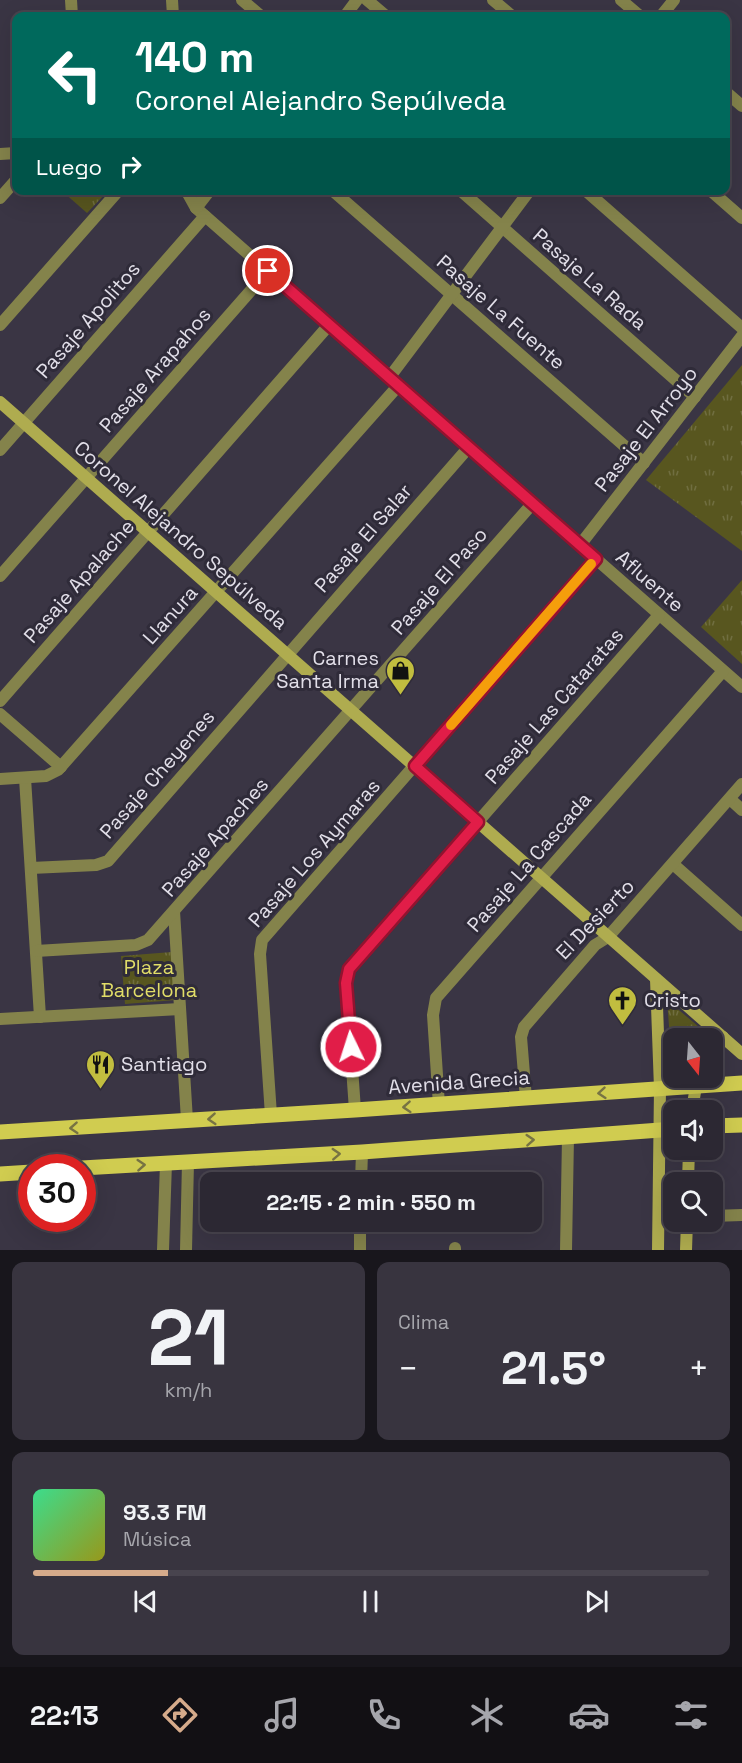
<!DOCTYPE html>
<html lang="es">
<meta charset="utf-8">
<style>
:root{--surface:#2c2833;--page:#38343f;--text:#f1f3f6;--muted:#a6a6ac;--line:#48444e;--accent:#d6ab8b}
body{margin:0;font-family:"Space Grotesk",sans-serif;background:var(--page);color:var(--text);height:100vh;display:flex;flex-direction:column;font-size:22px;white-space:nowrap}
*{box-sizing:border-box;margin:0}
p{font-size:20px;color:var(--muted)}
.icon{flex:none;width:33px;height:33px;fill:none;stroke:currentColor;stroke-width:2;stroke-linecap:round;stroke-linejoin:round}
.map{position:relative;height:1250px;overflow:hidden}
.side{display:flex;flex-direction:column;gap:12px;padding:12px;background:#18161c;flex:1}
.side>*{flex:none}
.guide{position:absolute;left:12px;top:12px;width:718px;height:183px;border-radius:12px;box-shadow:0 6px 24px #0002,0 0 0 2px var(--line);background:#00695c;color:#fff;overflow:hidden}
.needle{width:39px;rotate:163deg}
.buttons{position:absolute;left:663px;top:1028px;display:grid;gap:12px}
.buttons a{display:grid;place-items:center;width:60px;height:60px;border-radius:12px;background:var(--surface);box-shadow:0 6px 24px #0002,0 0 0 2px var(--line);font-size:30px}
.speed{position:absolute;left:18px;top:1154px;display:flex;gap:12px;font-size:30px;font-weight:700;text-align:center}
.speed>*{display:grid;place-content:center;width:78px;height:78px;border-radius:50%;background:var(--surface);box-shadow:0 6px 24px #0002,0 0 0 2px var(--line);line-height:1}
.speed .limit{border:9px solid #d22;background:#fff;color:#111}
.pin{position:absolute;display:grid;place-items:center;width:51px;height:51px;color:#fff;margin:-26px;border:3px solid #fff;border-radius:50%;box-shadow:0 2px 6px #0007}
.me{position:absolute;width:66px;margin:-33px;rotate:356deg;stroke-linejoin:round;filter:drop-shadow(0 0 4px #0008)}
.turn{display:flex;align-items:center;gap:21px;height:126px;padding:0 24px;font-size:27px}
.turn .icon{width:78px;height:78px;stroke-width:2.5}
.turn b{display:block;font-size:42px;line-height:51px}
.then{display:flex;align-items:center;height:57px;padding:0 24px;background:#0003;gap:12px;font-size:22px}
.big{font-size:45px;font-weight:700;line-height:1.1}
.side .card{flex:1;display:flex;flex-direction:column;justify-content:center;gap:9px;min-width:0;padding:0 21px;border-radius:12px;background:var(--page)}
.side .dial{align-items:center;gap:0}
.dial b{font-size:78px;line-height:1}
.song{display:flex;align-items:center;gap:18px}
.cover{width:72px;height:72px;border-radius:9px;background:linear-gradient(135deg,hsl(150 70% 55%),hsl(60 70% 35%))}
.played{height:6px;border-radius:3px;background:linear-gradient(90deg,var(--accent) 20%,var(--line) 20%)}
.keys{display:flex;justify-content:space-around;direction:ltr}
.heat{display:flex;justify-content:space-between;align-items:center;font-size:33px;direction:ltr}
.side .tiles{flex:1;display:grid;gap:12px;grid-template-columns:1fr 1fr}
.card:last-child{grid-column:span 2}
.trip{position:absolute;left:200px;top:1172px;width:342px;height:60px;border-radius:12px;background:var(--surface);box-shadow:0 6px 24px #0002,0 0 0 2px var(--line);font-weight:700;line-height:60px;text-align:center}
.dock{display:flex;height:96px;justify-content:space-around;align-items:center;background:#121014;color:var(--muted)}
.dock .icon{width:42px;height:42px}
.dock .active{color:var(--accent)}
.dock b{font-size:27px;color:var(--text)}
.map>svg:first-child{display:block}
</style>
<div class="map">
<svg width="742" height="1250" viewBox="0 0 742 1250">
<defs>
<pattern id="grass-tufts" width="24" height="20" patternUnits="userSpaceOnUse" patternTransform="scale(1.5)"><rect width="24" height="20" fill="#58561f"/><path d="M3 7l-1-3M5 7V3M7 7l1-3M15 17l-1-3M17 17v-4M19 17l1-3" fill="none" stroke="#706e40"/></pattern>
</defs>
<rect width="100%" height="100%" fill="#3a3544"/>
<!-- grass -->
<g fill="url(#grass-tufts)">
<path d="M 62,191 L 108,191 L 87,213 Z"/>
<path d="M 742,365 L 742,551 L 646,480 Z"/>
<path d="M 742,580 L 742,664 L 701,627 Z"/>
<path d="M 172,952 L 176,1000 L 125,1004 L 121,956 Z"/>
<path d="M 667,1000 L 712,1038 L 674,1038 L 673,1064 L 672,1064 Z"/>
</g>
<g fill="none" stroke-linecap="round" stroke-linejoin="round">
<!-- street -->
<g stroke="#84834b" stroke-width="12">
<path d="M 71,0 L 72,16"/>
<path d="M 172,0 L 173,16"/>
<path d="M 242,0 L 261,16"/>
<path d="M 367,0 L 386,16"/>
<path d="M 493,0 L 512,16"/>
<path d="M 621,0 L 640,16"/>
<path d="M 345,16 L 357,0"/>
<path d="M 661,16 L 674,0"/>
<path d="M 726,92 L 742,106"/>
<path d="M 0,154 L 16,153"/>
<path d="M 186,190 L 196,208 L 742,687"/>
<path d="M 332,190 L 644,463"/>
<path d="M 460,190 L 695,397"/>
<path d="M 585,190 L 742,328"/>
<path d="M 710,190 L 742,218"/>
<path d="M 0,198 L 16,180"/>
<path d="M 196,208 L 210,190"/>
<path d="M 0,325 L 119,190"/>
<path d="M 389,378 L 530,190"/>
<path d="M 0,450 L 205,216"/>
<path d="M 580,545 L 742,336"/>
<path d="M 0,576 L 268,271"/>
<path d="M 0,701 L 329,325"/>
<path d="M 0,714 L 61,767"/>
<path d="M 25,778 L 40,1017"/>
<path d="M 0,779 L 46,776 L 58,770 L 398,386"/>
<path d="M 730,799 L 742,810"/>
<path d="M 673,864 L 742,925"/>
<path d="M 31,868 L 96,865 L 108,861 L 469,447"/>
<path d="M 174,911 L 187,1120"/>
<path d="M 36,951 L 136,945 L 148,940 L 533,503"/>
<path d="M 0,1019 L 180,1009"/>
<path d="M 526,1099 L 521,1037 L 524,1027 L 595,945 L 608,937 L 742,784"/>
<path d="M 439,1105 L 433,1015 L 436,998 L 723,671"/>
<path d="M 355,1110 L 346,983 L 349,969 L 659,615"/>
<path d="M 271,1115 L 260,954 L 262,940 L 595,559"/>
<path d="M 361,1182 L 362,1152"/>
<path d="M 712,1216 L 742,1215"/>
<path d="M 455,1248 L 455,1250"/>
<path d="M 163,1250 L 166,1163"/>
<path d="M 186,1250 L 188,1162"/>
<path d="M 360,1250 L 360,1221"/>
<path d="M 566,1250 L 568,1137"/>
</g>
<!-- secondary -->
<g stroke="#afac4f" stroke-width="12">
<path d="M 0,402 L 742,1054"/>
<path d="M 656,979 L 660,1088 L 658,1250"/>
<path d="M 712,1056 L 723,1037"/>
<path d="M 692,1110 L 696,1086 L 701,1077"/>
<path d="M 688,1182 L 689,1149"/>
<path d="M 686,1250 L 687,1221"/>
</g>
<!-- primary -->
<g stroke="#d0cc50" stroke-width="15">
<path d="M 712,1126 L 742,1125"/>
<path d="M 0,1132 L 355,1110 L 742,1083"/>
<path d="M 82,1168 L 362,1152 L 674,1129"/>
<path d="M 0,1174 L 32,1172"/>
</g>
</g>
<!-- one-way arrows -->
<defs><path id="oneway-chevron" d="M-2-3.5L2.5 0L-2 3.5" fill="none" stroke-width="1.6" stroke-linecap="round" stroke-linejoin="round" transform="scale(1.5)"/></defs>
<g stroke="#777343">
<use href="#oneway-chevron" transform="translate(602 1093) rotate(175)"/>
<use href="#oneway-chevron" transform="translate(407 1107) rotate(176)"/>
<use href="#oneway-chevron" transform="translate(212 1119) rotate(176)"/>
<use href="#oneway-chevron" transform="translate(74 1128) rotate(176)"/>
<use href="#oneway-chevron" transform="translate(530 1140) rotate(-4)"/>
<use href="#oneway-chevron" transform="translate(336 1154) rotate(-3)"/>
<use href="#oneway-chevron" transform="translate(141 1165) rotate(-4)"/>
</g>
<g fill="none" stroke-linecap="round" stroke-linejoin="round">
<defs>
<path id="route" d="M 268,271 L 596,559 L 415,766 L 478,822 L 349,969 L 346,983 L 351,1047"/>
</defs>
<!-- route casing -->
<use href="#route" stroke="#92132f" stroke-width="15"/>
<!-- route -->
<use href="#route" stroke="#e11d48" stroke-width="10"/>
<!-- slow -->
<path stroke="#f59e0b" stroke-width="10" d="M 451,725 L 591,564"/>
</g>
<!-- icons -->
<defs>
<symbol id="shop-pin" viewBox="-11 -11 22 30"><path d="M0 17L-7.5 6A9.5 9.5 0 1 1 7.5 6Z" fill="#c1bd3f" stroke="#2f2b39"/><path d="M-5-2.5h2.3a2.7 3.5 0 0 1 5.4 0H5L5.5 6h-11ZM-1.5-2.5h3a1.5 2.3 0 0 0-3 0Z" fill="#111"/></symbol>
<symbol id="church-pin" viewBox="-11 -11 22 30"><path d="M0 17L-7.5 6A9.5 9.5 0 1 1 7.5 6Z" fill="#c1bd3f" stroke="#2f2b39"/><path d="M-1.2-6h2.4v3.5h3.3v2.4h-3.3V6h-2.4V-.1h-3.3v-2.4h3.3Z" fill="#111"/></symbol>
<symbol id="restaurant-pin" viewBox="-11 -11 22 30"><path d="M0 17L-7.5 6A9.5 9.5 0 1 1 7.5 6Z" fill="#c1bd3f" stroke="#2f2b39"/><path d="M-5-6h1v4h1v-4h1v4h1v-4h1v5L-1.5 .5V6h-2V.5L-5-1ZM5-6V6H3V1.5H1.5Q1.5-4 5-6Z" fill="#111"/></symbol>
</defs>
<g fill-rule="evenodd">
<use href="#shop-pin" x="384" y="654" width="33" height="45"/>
<use href="#church-pin" x="606" y="984" width="33" height="45"/>
<use href="#restaurant-pin" x="84" y="1048" width="33" height="45"/>
</g>
<g text-anchor="middle" stroke-width="6" stroke-linejoin="round" paint-order="stroke">
<!-- street labels -->
<g font-size="20" fill="#e2dfe9" stroke="#2f2b39">
<text transform="translate(590 279) rotate(41)" y="7">Pasaje La Rada</text>
<text transform="translate(501 312) rotate(41)" y="7">Pasaje La Fuente</text>
<text transform="translate(88 320) rotate(-49)" y="7">Pasaje Apolitos</text>
<text transform="translate(155 370) rotate(-49)" y="7">Pasaje Arapahos</text>
<text transform="translate(646 429) rotate(-52)" y="7">Pasaje El Arroyo</text>
<text transform="translate(181 535) rotate(41)" y="7">Coronel Alejandro Sepúlveda</text>
<text transform="translate(363 538) rotate(-49)" y="7">Pasaje El Salar</text>
<text transform="translate(79 581) rotate(-49)" y="7">Pasaje Apalache</text>
<text transform="translate(439 581) rotate(-49)" y="7">Pasaje El Paso</text>
<text transform="translate(650 581) rotate(41)" y="7">Afluente</text>
<text transform="translate(170 615) rotate(-48)" y="7">Llanura</text>
<text transform="translate(554 706) rotate(-49)" y="7">Pasaje Las Cataratas</text>
<text transform="translate(157 774) rotate(-49)" y="7">Pasaje Cheyenes</text>
<text transform="translate(215 837) rotate(-49)" y="7">Pasaje Apaches</text>
<text transform="translate(314 853) rotate(-49)" y="7">Pasaje Los Aymaras</text>
<text transform="translate(529 862) rotate(-49)" y="7">Pasaje La Cascada</text>
<text transform="translate(595 919) rotate(-46)" y="7">El Desierto</text>
<text transform="translate(459 1082) rotate(-4)" y="7">Avenida Grecia</text>
</g>
<!-- poi labels -->
<g font-size="20" fill="#e2dfe9" stroke="#2f2b39" text-anchor="start">
<text x="379" y="665" text-anchor="end">Carnes<tspan x="379" dy="23">Santa Irma</tspan></text>
<text x="644" y="1007">Cristo</text>
<text x="121" y="1071">Santiago</text>
</g>
<!-- park labels -->
<g font-size="20" fill="#e1dd68" stroke="#2f2b39">
<text x="149" y="974">Plaza<tspan x="149" dy="23">Barcelona</tspan></text>
</g>
</g>
</svg>
<div class="buttons">
<a><svg class="needle" viewBox="-14 -14 28 28"><path d="M0-13l5 13h-10z" fill="#e53935"/><path d="M0 13l5-13h-10z" fill="#a6a6ac"/></svg></a>
<a><svg class="icon" aria-label="sound" viewBox="0 0 24 24"><path d="M4 9h4l5-4v14l-5-4H4zM17 9q2 3 0 6"/></svg></a>
<a><svg class="icon" aria-label="search" viewBox="0 0 24 24"><circle cx="10" cy="10" r="6"/><path d="M15 15l6 6"/></svg></a>
</div>
<div class="speed"><div class="limit">30</div></div>
<div class="pin" style="left:268px;top:271px;background:#d93025"><svg class="icon" aria-label="arrive" viewBox="0 0 24 24"><path d="M6 21V4h12l-3 4 3 4H6"/></svg></div>
<svg class="me" style="left:351px;top:1047px" viewBox="-20 -20 40 40"><circle r="17" fill="#e11d48" stroke="#fff" stroke-width="3"/><path d="M0-11L8 9 0 5-8 9z" fill="#fff"/></svg>
<div class="trip">22:15 · 2 min · 550 m</div>
<div class="guide">
<div class="turn"><svg class="icon" aria-label="left" viewBox="0 0 24 24"><path d="M17 20v-9H6M10 6l-5 5 5 5"/></svg><div><b>140 m</b>Coronel Alejandro Sepúlveda</div></div>
<div class="then">Luego<svg class="icon" aria-label="right" viewBox="0 0 24 24"><path d="M7 20v-9h11M14 6l5 5-5 5"/></svg></div>
</div>
</div>
<section class="side">
<div class="tiles">
<div class="card dial"><b>21</b><p>km/h</p></div>
<div class="card"><p>Clima</p>
<div class="heat"><a>−</a><b class="big">21.5°</b><a>+</a></div>
</div>
<div class="card">
<div class="song"><i class="cover"></i><div><b>93.3 FM</b><p>Música</p></div></div>
<div class="played"></div>
<div class="keys"><svg class="icon" aria-label="previous" viewBox="0 0 24 24"><path d="M18 5L8 12l10 7zM5 5v14"/></svg><svg class="icon" aria-label="pause" viewBox="0 0 24 24"><path d="M8 5v14M16 5v14"/></svg><svg class="icon" aria-label="next" viewBox="0 0 24 24"><path d="M6 5l10 7-10 7zM19 5v14"/></svg></div>
</div>
</div>
</section>
<nav class="dock">
<b>22:13</b>
<svg class="icon active" aria-label="directions" viewBox="0 0 24 24"><path d="M12 3l9 9-9 9-9-9zM9 14v-3h6M13 9l2 2-2 2"/></svg>
<svg class="icon" aria-label="music" viewBox="0 0 24 24"><path d="M9 18V5l10-2v13"/><circle cx="6" cy="18" r="3"/><circle cx="16" cy="16" r="3"/></svg>
<svg class="icon" aria-label="phone" viewBox="0 0 24 24"><path d="M5 4h4l2 5-3 2q2 4 5 5l2-3 5 2v4C11 20 4 13 5 4z"/></svg>
<svg class="icon" aria-label="climate" viewBox="0 0 24 24"><path d="M12 3v18M4 7l16 10M4 17L20 7"/></svg>
<svg class="icon" aria-label="car" viewBox="0 0 24 24"><path d="M5 17H2v-5l4-1 3-4h7l3 4 3 1v5h-3M9 17h6M6 11h13"/><circle cx="7" cy="17" r="2"/><circle cx="17" cy="17" r="2"/></svg>
<svg class="icon" aria-label="filters" viewBox="0 0 24 24"><path d="M4 7h16M4 17h16"/><circle cx="9" cy="7" r="2"/><circle cx="15" cy="17" r="2"/></svg>
</nav>
